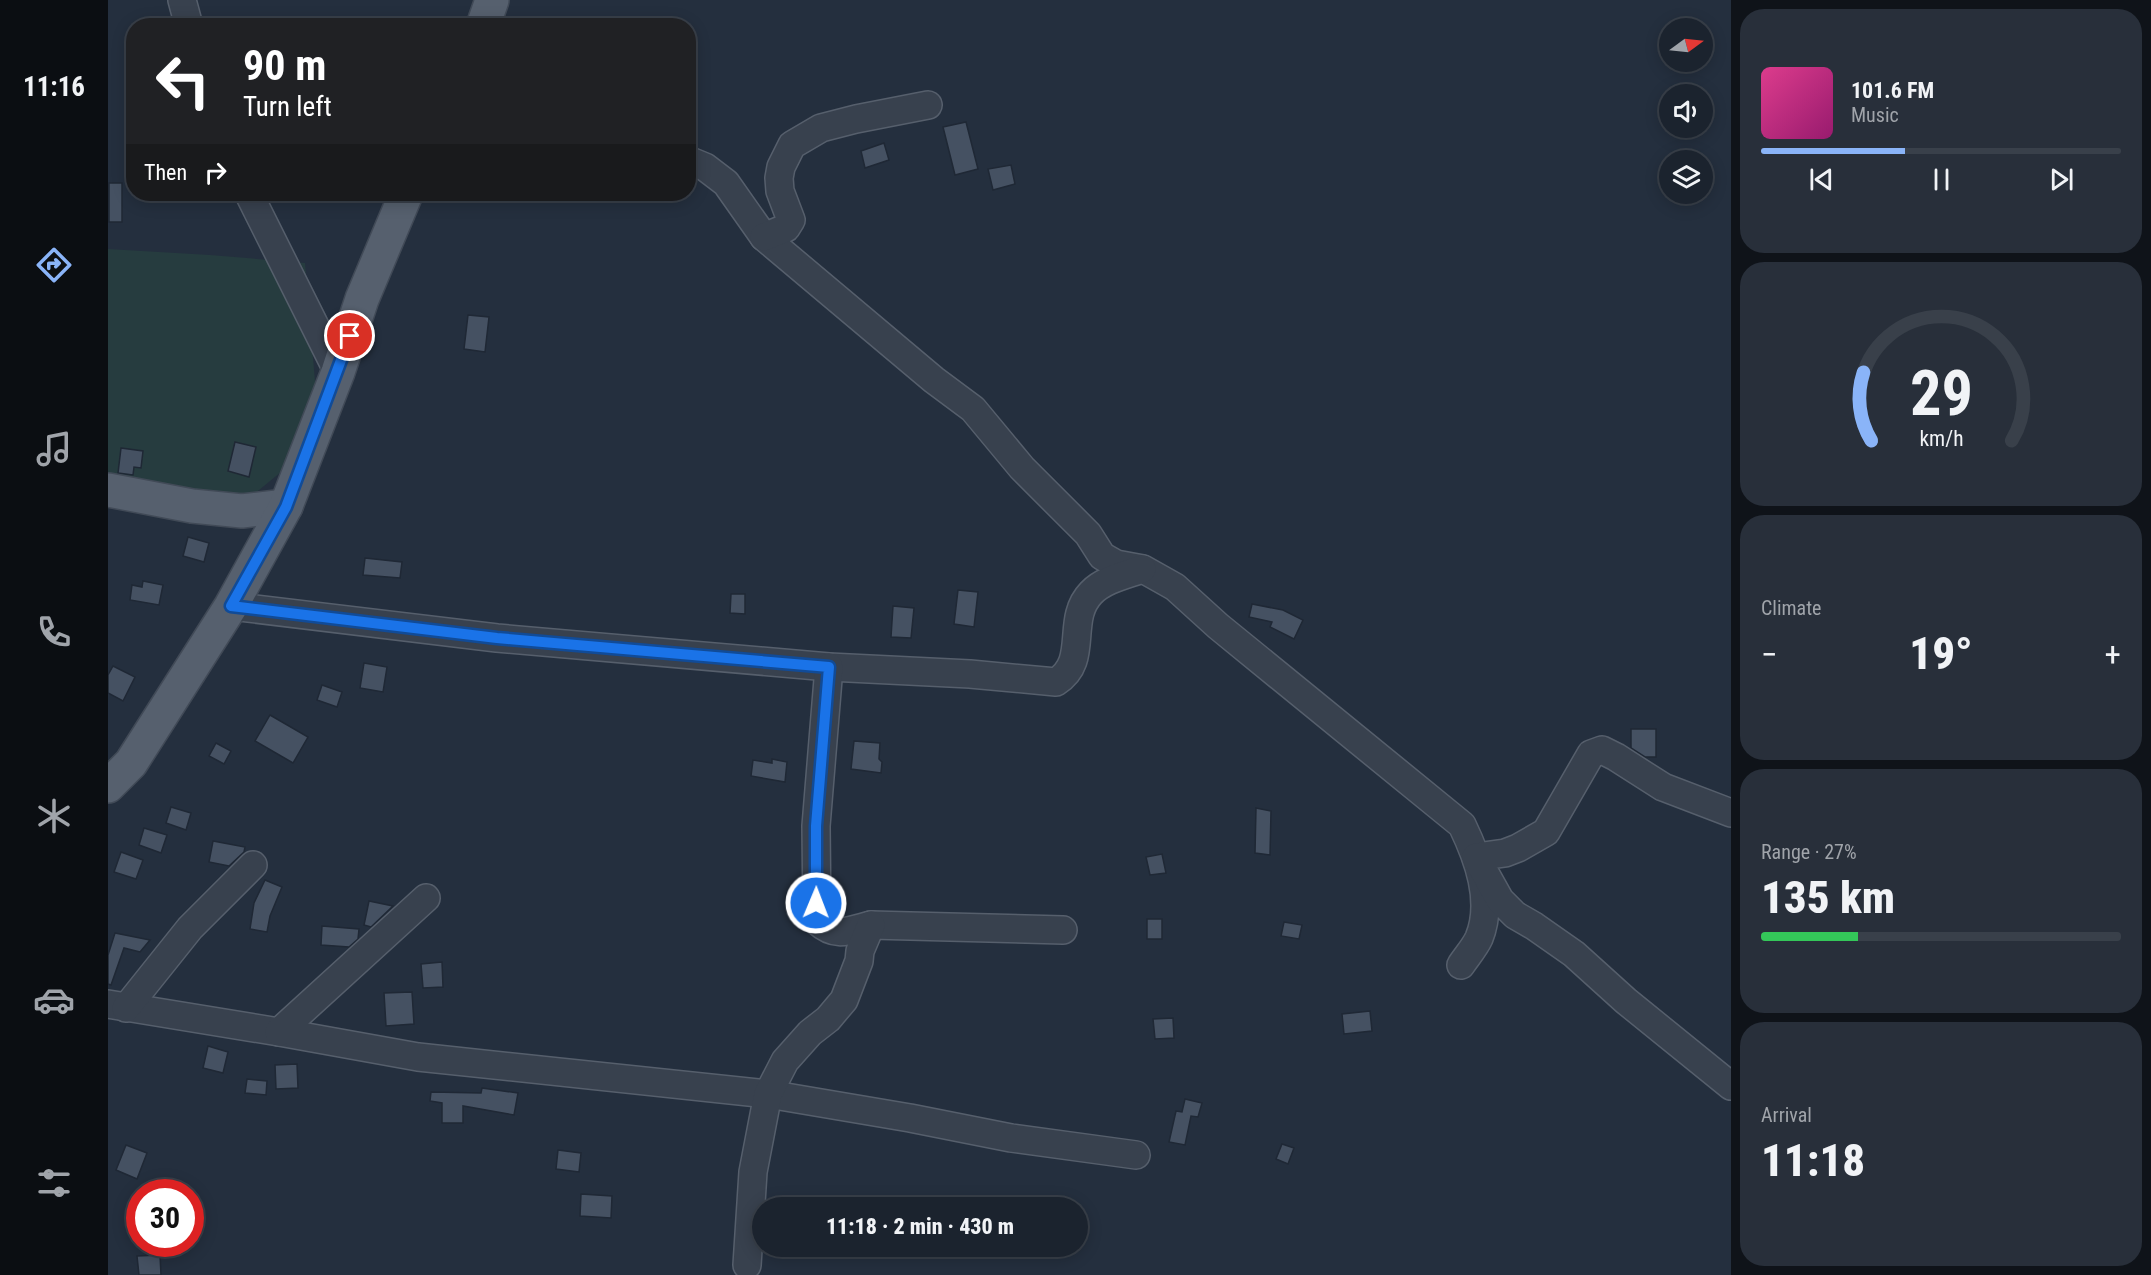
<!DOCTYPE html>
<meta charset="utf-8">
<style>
:root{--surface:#1b232e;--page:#282f3a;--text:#f1f3f6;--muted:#a0a4aa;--line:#39404a;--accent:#8ab4f8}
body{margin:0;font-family:"Roboto Condensed",sans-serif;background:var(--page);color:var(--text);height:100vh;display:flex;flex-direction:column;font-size:22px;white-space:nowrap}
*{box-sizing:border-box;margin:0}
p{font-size:20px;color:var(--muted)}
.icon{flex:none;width:33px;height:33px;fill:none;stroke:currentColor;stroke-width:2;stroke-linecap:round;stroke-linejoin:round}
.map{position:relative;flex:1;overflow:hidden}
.drawer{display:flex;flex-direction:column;gap:9px;padding:9px;background:#0f1319;width:420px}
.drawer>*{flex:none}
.hud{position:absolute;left:18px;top:18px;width:570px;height:183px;border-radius:24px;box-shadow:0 3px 15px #0003,0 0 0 2px var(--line);background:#202124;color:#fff;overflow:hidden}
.needle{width:39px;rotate:75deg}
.tools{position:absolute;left:1551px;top:18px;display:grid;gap:12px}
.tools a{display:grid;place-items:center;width:54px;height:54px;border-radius:50%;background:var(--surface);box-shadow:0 3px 15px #0003,0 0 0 2px var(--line);font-size:30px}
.speed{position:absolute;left:18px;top:1179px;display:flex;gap:12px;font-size:30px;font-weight:700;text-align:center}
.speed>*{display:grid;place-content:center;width:78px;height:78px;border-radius:50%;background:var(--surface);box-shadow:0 3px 15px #0003,0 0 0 2px var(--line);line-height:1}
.speed .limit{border:9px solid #d22;background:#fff;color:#111}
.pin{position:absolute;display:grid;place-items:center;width:51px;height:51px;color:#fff;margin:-26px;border:3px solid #fff;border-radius:50%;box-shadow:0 2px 6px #0007}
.me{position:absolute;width:66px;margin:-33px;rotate:1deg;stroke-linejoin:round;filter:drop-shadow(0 0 4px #0008)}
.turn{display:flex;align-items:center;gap:21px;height:126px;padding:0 18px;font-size:27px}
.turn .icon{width:78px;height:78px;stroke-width:2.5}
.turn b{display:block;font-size:42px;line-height:51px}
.then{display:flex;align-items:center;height:57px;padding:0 18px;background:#0003;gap:12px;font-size:22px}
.big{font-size:45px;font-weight:800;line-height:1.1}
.drawer .widget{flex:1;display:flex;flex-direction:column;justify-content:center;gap:9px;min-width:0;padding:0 21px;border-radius:24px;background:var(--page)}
.drawer .dial{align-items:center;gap:0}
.dial svg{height:156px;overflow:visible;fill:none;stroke:var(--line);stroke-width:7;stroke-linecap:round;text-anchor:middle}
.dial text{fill:var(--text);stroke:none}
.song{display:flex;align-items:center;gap:18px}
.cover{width:72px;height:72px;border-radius:9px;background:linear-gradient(135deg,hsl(330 70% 55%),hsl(320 70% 35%))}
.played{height:6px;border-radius:3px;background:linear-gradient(90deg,var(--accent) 40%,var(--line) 40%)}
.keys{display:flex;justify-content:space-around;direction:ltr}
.heat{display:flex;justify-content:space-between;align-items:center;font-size:33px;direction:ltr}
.charge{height:9px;border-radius:4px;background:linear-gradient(90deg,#34c759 27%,var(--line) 0)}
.trip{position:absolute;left:644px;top:1197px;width:336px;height:60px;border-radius:30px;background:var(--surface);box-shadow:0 3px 15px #0003,0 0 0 2px var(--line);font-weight:800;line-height:60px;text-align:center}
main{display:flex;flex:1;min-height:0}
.tabs{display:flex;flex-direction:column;width:108px;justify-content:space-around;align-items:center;background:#0b0e12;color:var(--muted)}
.tabs .icon{width:42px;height:42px}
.tabs .selected{color:var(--accent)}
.tabs b{font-size:27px;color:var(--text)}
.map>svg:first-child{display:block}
</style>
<main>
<nav class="tabs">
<b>11:16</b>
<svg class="icon selected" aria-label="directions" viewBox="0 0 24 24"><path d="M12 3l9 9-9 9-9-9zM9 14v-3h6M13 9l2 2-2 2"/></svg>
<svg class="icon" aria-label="music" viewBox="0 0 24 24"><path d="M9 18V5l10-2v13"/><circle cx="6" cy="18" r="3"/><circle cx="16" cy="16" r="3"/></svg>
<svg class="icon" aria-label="phone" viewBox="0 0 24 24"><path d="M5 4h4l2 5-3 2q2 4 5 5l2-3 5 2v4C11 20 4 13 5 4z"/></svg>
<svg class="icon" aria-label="climate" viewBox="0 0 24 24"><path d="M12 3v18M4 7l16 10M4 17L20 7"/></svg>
<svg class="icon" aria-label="car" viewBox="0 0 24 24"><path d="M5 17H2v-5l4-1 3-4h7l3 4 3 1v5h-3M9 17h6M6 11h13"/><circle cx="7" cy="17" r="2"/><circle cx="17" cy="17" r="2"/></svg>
<svg class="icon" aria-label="filters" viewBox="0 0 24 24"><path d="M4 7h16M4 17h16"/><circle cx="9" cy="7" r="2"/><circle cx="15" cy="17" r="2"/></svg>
</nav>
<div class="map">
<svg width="1623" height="1275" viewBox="0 0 1623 1275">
<rect width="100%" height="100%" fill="#242f3e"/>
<!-- green -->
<path fill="#263c3f" d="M 0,249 L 102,255 L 197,263 L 209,405 L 179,467 L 139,500 L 0,479 Z"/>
<!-- building -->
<g fill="#455162" stroke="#1f2835" stroke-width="1.5">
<path d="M 858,122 L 870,169 L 847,175 L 835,127 Z"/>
<path d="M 776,143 L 781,160 L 757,168 L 753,151 Z"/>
<path d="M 903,165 L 907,184 L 885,190 L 880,169 Z"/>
<rect x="1" y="183" width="13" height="39"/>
<path d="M 360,315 L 381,317 L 377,352 L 356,349 Z"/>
<path d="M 127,442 L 148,447 L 141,477 L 120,471 Z"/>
<path d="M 13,448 L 35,451 L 33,468 L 26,467 L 25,475 L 10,473 Z"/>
<path d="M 80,537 L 101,543 L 96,562 L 75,556 Z"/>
<path d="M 257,558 L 294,562 L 292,578 L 255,575 Z"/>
<path d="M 35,581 L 55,585 L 51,605 L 22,600 L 24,585 L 34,587 Z"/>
<path d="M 850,590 L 870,592 L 866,627 L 846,624 Z"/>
<path d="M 623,594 L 637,594 L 637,614 L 622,613 Z"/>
<path d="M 1144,604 L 1175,610 L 1195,620 L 1186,639 L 1162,627 L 1164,622 L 1141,617 Z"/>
<path d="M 785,606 L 806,608 L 803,638 L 783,637 Z"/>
<path d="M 256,663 L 279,667 L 275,692 L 252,688 Z"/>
<path d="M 5,666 L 27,677 L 15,701 L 0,693 L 0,675 Z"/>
<path d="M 214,685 L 234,692 L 229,707 L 209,700 Z"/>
<path d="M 162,715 L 200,737 L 185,763 L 147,741 Z"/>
<path d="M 1523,729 L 1548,729 L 1548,757 L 1537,757 L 1523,748 Z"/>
<path d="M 746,741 L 772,743 L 771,759 L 774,762 L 773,773 L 743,769 Z"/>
<path d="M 108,743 L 123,751 L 116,764 L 101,756 Z"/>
<path d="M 664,759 L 679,762 L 677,782 L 643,776 L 645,760 L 664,763 Z"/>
<path d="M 63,807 L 83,813 L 78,830 L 58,823 Z"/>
<path d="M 1148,808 L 1163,811 L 1162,855 L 1147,853 Z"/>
<path d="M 36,828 L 59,835 L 53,853 L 31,845 Z"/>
<path d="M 105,841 L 137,847 L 136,852 L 121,866 L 101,862 Z"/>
<path d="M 13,852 L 35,860 L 28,879 L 6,872 Z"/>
<path d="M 1054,854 L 1058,873 L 1042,875 L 1038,857 Z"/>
<path d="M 157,880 L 174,887 L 162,916 L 159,932 L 142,929 L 146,903 Z"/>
<path d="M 261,901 L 285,906 L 263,927 L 256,925 Z"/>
<rect x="1039" y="919" width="15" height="20"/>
<path d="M 1176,922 L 1194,925 L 1191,939 L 1173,936 Z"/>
<path d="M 214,926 L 251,929 L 250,939 L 241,947 L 213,945 Z"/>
<path d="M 7,933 L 42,940 L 32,952 L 16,948 L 3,985 L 0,984 L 0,955 Z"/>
<path d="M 334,962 L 335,987 L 315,988 L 313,964 Z"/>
<path d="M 304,992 L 306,1024 L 278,1026 L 276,993 Z"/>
<path d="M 1262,1011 L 1264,1031 L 1236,1034 L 1234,1014 Z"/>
<path d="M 1065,1018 L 1066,1038 L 1047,1039 L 1045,1019 Z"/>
<path d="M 100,1046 L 120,1052 L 115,1073 L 95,1068 Z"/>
<path d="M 189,1064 L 190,1088 L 168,1089 L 167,1065 Z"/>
<path d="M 139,1079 L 159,1081 L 158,1095 L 137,1093 Z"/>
<path d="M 374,1088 L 410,1093 L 406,1115 L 355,1106 L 355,1123 L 334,1123 L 334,1103 L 322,1101 L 323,1092 L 373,1093 Z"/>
<path d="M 1077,1099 L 1094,1103 L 1090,1117 L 1083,1116 L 1077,1145 L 1061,1142 L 1068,1111 L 1074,1112 Z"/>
<path d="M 1174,1144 L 1186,1148 L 1180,1164 L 1168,1159 Z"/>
<path d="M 18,1145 L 39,1153 L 29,1179 L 8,1170 Z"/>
<path d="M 450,1150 L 473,1153 L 471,1172 L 448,1169 Z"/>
<path d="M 473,1194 L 504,1196 L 503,1218 L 472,1216 Z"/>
<path d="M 52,1255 L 53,1275 L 31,1275 L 29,1256 Z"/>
</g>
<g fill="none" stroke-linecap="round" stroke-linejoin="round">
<defs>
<g id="minor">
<path d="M 74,0 L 81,26"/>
<path d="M 580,160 L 597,167 L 618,183 L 656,237 L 826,380 L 865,409 L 914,468 L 980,534 L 994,556 L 1008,564 L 1035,569 L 1067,587 L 1110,626 L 1354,825 C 1370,858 1386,901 1371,938 C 1367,947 1359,956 1353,965"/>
<path d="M 141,194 L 230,372"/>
<path d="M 656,237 L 678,228 L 683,220 L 672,191 L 671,178 L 673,167 L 684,145 L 713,128 L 748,119 L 820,105"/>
<path d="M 123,606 L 389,638 L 721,667 L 862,674 L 948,682 C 982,661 957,620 983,593 C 995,580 1017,575 1034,569"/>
<path d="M 721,667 L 708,826 L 709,921 C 728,938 740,931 763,925 L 955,930"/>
<path d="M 1623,813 L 1555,787 L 1508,757 L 1494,750 L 1483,754 L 1438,832 L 1410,848 L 1397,853 L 1368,857 L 1392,900 L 1407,915 L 1426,926 L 1466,954 L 1518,1001 L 1623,1086"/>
<path d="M 0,1004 L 171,1032 L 310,1057 L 660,1094 L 802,1118 L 903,1138 L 1028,1155"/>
<path d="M 18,1008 L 82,928 L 145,865"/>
<path d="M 171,1032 L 318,898"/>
<path d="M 639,1265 L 645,1172 L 660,1094 L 677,1061 L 702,1033 L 720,1019 L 736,1000 L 751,961 L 752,951 L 763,925"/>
</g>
<g id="major">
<path d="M 375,26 L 384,0"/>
<path d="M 0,490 L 84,506 L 134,511 L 178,506"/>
<path d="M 0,786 L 23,763 L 123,606 L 178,506 L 230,372 L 254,299 L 298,194"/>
</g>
</defs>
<!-- minor casing -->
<use href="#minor" stroke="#565f6c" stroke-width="30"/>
<!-- major casing -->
<use href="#major" stroke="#414a57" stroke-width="36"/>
<!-- minor -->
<use href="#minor" stroke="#38414e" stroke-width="27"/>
<!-- major -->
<use href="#major" stroke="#56606e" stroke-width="33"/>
</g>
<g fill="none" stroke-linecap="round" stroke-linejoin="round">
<defs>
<path id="route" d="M 242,336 L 178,507 L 123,606 L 389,638 L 721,667 L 708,826 L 708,903"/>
</defs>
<!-- route casing -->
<use href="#route" stroke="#114b97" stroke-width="15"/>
<!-- route -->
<use href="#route" stroke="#1a73e8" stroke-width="10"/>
</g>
</svg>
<div class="tools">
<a><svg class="needle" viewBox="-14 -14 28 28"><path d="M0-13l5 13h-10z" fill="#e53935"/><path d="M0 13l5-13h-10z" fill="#a0a4aa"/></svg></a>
<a><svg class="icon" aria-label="sound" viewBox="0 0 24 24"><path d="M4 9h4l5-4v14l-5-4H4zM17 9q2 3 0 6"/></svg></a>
<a><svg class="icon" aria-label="layers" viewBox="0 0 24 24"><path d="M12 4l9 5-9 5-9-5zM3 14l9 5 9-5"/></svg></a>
</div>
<div class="speed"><div class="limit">30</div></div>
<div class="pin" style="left:242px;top:336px;background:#d93025"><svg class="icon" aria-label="arrive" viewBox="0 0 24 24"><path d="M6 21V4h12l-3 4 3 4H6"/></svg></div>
<svg class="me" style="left:708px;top:903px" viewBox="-20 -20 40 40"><circle r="17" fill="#1a73e8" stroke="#fff" stroke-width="3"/><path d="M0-11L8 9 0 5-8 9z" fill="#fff"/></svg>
<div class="trip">11:18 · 2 min · 430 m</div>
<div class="hud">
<div class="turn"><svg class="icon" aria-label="left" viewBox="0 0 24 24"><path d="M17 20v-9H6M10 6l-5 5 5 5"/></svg><div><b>90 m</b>Turn left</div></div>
<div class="then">Then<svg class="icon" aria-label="right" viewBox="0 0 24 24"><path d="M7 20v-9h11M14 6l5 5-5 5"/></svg></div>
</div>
</div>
<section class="drawer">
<div class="widget">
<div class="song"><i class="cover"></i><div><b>101.6 FM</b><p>Music</p></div></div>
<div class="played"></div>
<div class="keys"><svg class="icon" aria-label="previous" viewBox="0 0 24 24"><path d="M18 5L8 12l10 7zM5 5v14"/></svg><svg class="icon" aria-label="pause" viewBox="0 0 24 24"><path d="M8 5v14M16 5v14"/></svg><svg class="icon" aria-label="next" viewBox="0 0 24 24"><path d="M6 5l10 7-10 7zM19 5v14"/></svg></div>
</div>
<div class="widget dial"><svg viewBox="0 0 100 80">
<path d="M14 69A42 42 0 1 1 86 69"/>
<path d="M14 69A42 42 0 0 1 10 34" stroke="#8ab4f8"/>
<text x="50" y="56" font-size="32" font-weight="700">29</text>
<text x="50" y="72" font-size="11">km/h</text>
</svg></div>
<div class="widget"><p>Climate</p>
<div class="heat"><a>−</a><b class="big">19°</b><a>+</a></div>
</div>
<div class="widget"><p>Range · 27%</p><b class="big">135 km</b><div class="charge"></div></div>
<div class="widget"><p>Arrival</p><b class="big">11:18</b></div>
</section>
</main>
